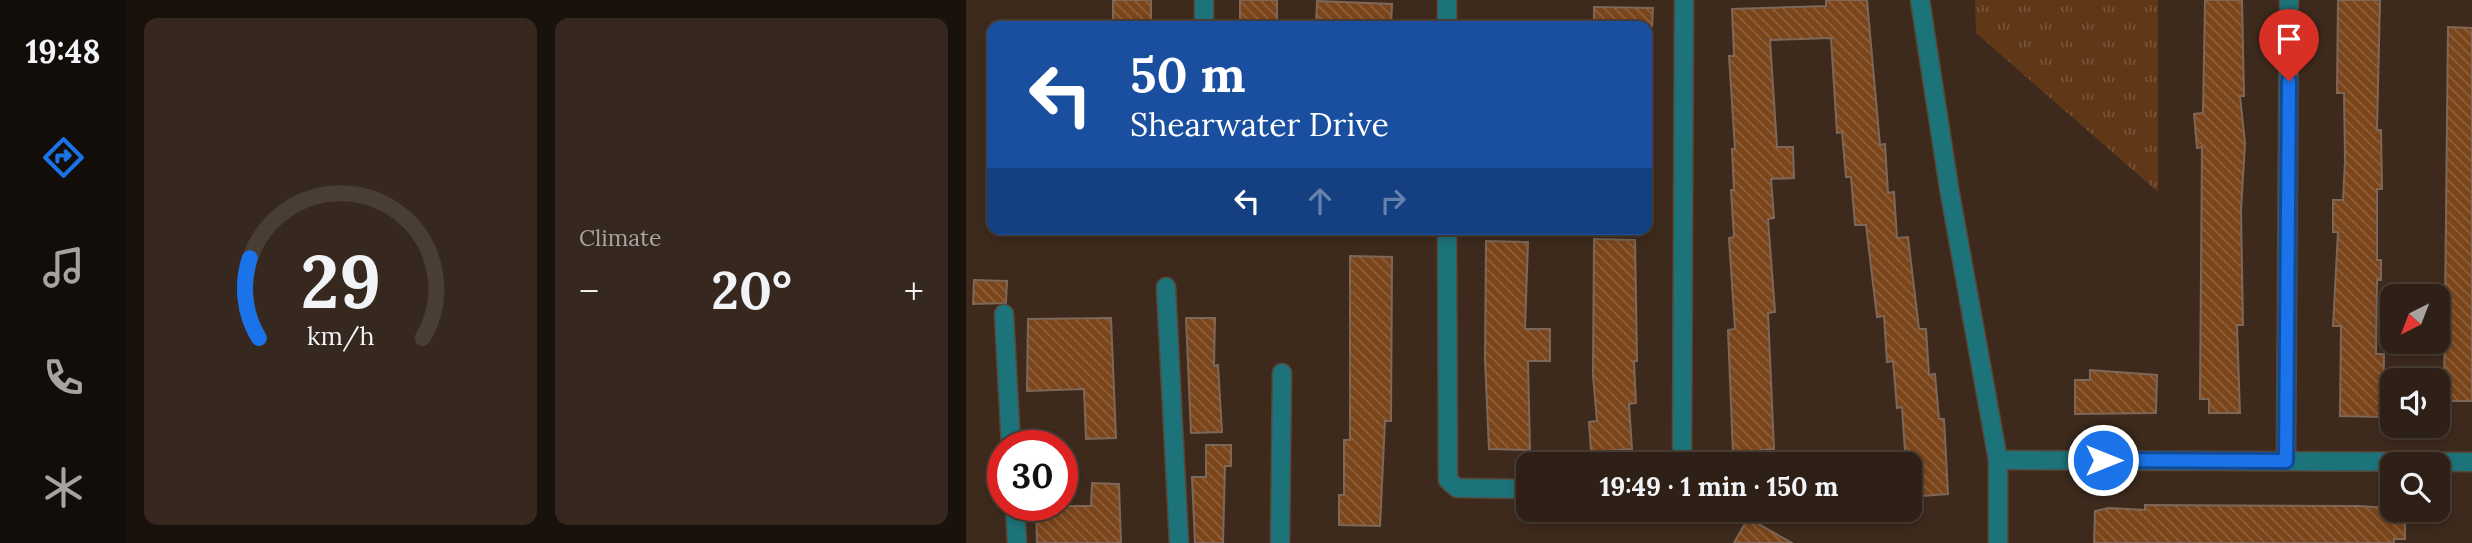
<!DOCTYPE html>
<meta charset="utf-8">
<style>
:root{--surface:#2e2016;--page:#36281f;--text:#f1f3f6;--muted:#a7a3a1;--line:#493e35;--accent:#1a73e8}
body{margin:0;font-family:Lora,serif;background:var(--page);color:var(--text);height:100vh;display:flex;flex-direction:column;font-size:26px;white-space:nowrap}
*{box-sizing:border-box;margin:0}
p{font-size:23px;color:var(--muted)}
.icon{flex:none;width:38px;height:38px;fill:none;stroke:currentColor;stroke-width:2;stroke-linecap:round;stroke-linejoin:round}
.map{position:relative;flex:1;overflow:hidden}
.side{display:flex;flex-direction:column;gap:18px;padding:18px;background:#19120c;width:840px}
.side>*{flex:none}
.guide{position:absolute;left:21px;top:21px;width:665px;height:214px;border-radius:14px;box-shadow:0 4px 10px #0003,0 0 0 2px var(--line);background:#1a4fa0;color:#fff;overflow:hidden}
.needle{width:46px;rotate:222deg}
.fabs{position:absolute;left:1414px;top:284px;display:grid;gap:14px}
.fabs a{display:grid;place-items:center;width:70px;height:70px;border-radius:14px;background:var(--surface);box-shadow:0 4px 10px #0003,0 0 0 2px var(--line);font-size:35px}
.speed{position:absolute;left:21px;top:430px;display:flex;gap:14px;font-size:35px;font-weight:700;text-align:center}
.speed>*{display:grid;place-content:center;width:91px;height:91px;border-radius:50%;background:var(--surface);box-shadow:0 4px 10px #0003,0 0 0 2px var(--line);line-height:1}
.speed .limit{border:10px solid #d22;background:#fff;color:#111}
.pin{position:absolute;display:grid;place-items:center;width:60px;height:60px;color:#fff;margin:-72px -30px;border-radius:50% 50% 50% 0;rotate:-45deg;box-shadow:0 0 7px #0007}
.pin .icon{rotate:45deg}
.me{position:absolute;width:77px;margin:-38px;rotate:90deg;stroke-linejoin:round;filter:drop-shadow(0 0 5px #0008)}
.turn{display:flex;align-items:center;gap:24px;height:147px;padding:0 28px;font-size:32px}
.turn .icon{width:91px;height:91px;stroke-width:2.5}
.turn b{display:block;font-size:49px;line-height:60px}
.lanes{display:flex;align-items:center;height:66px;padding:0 28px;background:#0003;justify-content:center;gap:35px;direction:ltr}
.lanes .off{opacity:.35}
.big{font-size:52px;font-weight:700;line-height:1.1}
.side .card{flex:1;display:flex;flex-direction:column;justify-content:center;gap:10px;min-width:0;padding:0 24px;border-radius:14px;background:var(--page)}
.side .dial{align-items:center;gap:0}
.dial svg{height:182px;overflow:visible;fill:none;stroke:var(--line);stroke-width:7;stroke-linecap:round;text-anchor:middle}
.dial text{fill:var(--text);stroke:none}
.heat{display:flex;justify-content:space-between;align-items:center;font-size:38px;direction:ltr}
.side .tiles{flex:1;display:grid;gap:18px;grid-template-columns:repeat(2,1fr)}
.trip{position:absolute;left:550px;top:452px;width:406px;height:70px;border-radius:14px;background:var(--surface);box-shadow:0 4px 10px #0003,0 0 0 2px var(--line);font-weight:700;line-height:70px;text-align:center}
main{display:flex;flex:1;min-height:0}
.tab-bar{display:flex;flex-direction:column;width:126px;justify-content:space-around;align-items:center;background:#120d09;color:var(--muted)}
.tab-bar .icon{width:49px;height:49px}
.tab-bar .current{color:var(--accent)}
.tab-bar b{font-size:32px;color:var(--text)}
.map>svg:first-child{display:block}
</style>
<main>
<nav class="tab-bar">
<b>19:48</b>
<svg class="icon current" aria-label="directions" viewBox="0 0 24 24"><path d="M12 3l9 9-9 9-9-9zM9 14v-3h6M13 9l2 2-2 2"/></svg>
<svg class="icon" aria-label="music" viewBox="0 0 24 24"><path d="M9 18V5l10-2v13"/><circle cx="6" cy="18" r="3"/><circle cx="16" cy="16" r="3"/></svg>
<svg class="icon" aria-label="phone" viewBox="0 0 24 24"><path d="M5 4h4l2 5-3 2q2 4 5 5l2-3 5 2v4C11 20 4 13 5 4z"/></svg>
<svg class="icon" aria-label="climate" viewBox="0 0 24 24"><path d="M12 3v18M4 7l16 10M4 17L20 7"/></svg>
</nav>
<section class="side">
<div class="tiles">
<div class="card dial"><svg viewBox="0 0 100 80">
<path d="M14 69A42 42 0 1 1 86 69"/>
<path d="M14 69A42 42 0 0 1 10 34" stroke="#1a73e8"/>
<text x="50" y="56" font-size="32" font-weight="700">29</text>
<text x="50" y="72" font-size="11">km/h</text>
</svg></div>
<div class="card"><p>Climate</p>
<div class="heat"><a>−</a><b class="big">20°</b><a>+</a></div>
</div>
</div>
</section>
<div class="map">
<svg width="1506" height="543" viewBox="0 0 1506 543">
<defs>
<pattern id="park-tufts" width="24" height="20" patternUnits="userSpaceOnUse" patternTransform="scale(1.75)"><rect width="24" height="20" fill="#603717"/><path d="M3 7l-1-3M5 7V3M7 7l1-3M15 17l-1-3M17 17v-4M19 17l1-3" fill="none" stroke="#785439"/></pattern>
<pattern id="building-back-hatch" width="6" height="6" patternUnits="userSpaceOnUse" patternTransform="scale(1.75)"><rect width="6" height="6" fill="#7a451b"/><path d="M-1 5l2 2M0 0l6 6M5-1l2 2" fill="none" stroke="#8e603c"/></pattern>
</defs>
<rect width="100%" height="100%" fill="#3d2a1d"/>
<!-- park -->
<path fill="url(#park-tufts)" d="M 1009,0 L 1192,0 L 1192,192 L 1010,33 Z"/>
<!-- building -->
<g fill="url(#building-back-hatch)" stroke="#7d6758" stroke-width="2">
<rect x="147" y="0" width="38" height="26"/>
<rect x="274" y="0" width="37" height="26"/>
<path d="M 860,0 L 901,0 L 914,145 L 919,144 L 922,193 L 928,192 L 931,238 L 942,237 L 953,329 L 960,329 L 963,375 L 969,374 L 973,419 L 978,419 L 982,494 L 943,497 L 943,452 L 939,452 L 936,407 L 931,408 L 927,361 L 921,362 L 918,316 L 911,317 L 900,225 L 889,225 L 885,177 L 880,177 L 876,132 L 871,133 L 865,38 L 804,40 L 811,147 L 827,147 L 828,178 L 805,179 L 808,218 L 802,219 L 809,312 L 802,313 L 808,449 L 767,453 L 762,330 L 769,329 L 763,238 L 768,237 L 765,190 L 768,190 L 766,149 L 769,149 L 763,56 L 768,56 L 766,9 L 860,6 Z"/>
<path d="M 1239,0 L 1276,0 L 1278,96 L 1274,96 L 1279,143 L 1275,211 L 1277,325 L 1271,325 L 1274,413 L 1243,413 L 1243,399 L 1234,399 L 1236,147 L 1231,148 L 1228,114 L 1237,113 Z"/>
<path d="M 1372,0 L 1414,0 L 1411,130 L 1415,130 L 1416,189 L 1411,189 L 1411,260 L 1415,260 L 1415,280 L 1411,280 L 1410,354 L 1418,354 L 1417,417 L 1374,416 L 1375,326 L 1367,326 L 1372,232 L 1367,232 L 1367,200 L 1377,200 L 1379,161 L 1378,93 L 1371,93 Z"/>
<path d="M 351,1 L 426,4 L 425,26 L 350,26 Z"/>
<path d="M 628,7 L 687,8 L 686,26 L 628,26 Z"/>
<path d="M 1482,27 L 1506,28 L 1506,401 L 1478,401 Z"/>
<path d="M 628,239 L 669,240 L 671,361 L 668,361 L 670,403 L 663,404 L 666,449 L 625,452 L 623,422 L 631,421 L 627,376 Z"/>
<path d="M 520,241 L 562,242 L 559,329 L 584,329 L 584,361 L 562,361 L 564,450 L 523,449 L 519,360 Z"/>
<path d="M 384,256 L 426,257 L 425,421 L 419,421 L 414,526 L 373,525 L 373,495 L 378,495 L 378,440 L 384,440 Z"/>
<path d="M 8,280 L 41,281 L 40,303 L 7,304 Z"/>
<path d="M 145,318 L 150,438 L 120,439 L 118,389 L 61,391 L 62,319 Z"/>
<path d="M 220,318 L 249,318 L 248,366 L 252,365 L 256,432 L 225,433 Z"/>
<path d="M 1124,370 L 1191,375 L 1190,413 L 1109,414 L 1109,380 L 1124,380 Z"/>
<path d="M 240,445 L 265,445 L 265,466 L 259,466 L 257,543 L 229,543 L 226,477 L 240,477 Z"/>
<path d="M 126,483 L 153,484 L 155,543 L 71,543 L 70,506 L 125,506 Z"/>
<path d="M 1179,505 L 1392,506 L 1439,509 L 1439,539 L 1428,539 L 1428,543 L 1128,543 L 1129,511 L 1143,508 L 1179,510 Z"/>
<path d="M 782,518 L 826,543 L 768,543 Z"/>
</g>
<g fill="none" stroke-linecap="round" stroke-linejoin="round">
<defs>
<g id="minor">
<path d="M 481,0 L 481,26"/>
<path d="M 954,0 L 983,188 L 1032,460 L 1032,543"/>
<path d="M 238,26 L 238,0"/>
<path d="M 481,229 L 482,480 L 491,488 L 562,489"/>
<path d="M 200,287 L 213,543"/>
<path d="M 38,314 L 45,446"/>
<path d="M 1032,460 L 1506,462"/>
<path d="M 1320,461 L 1323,0"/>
<path d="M 716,464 L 718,0"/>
<path d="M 49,506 L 51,543"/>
<path d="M 314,543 L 316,373"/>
</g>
</defs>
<!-- minor casing -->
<use href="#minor" stroke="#584639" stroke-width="21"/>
<!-- minor -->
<use href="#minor" stroke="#1d737a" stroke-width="18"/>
</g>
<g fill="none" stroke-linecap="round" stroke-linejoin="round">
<defs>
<path id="route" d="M 1137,460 L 1320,461 L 1323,81"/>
</defs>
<!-- route casing -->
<use href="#route" stroke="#114b97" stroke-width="18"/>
<!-- route -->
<use href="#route" stroke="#1a73e8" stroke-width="12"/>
</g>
</svg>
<div class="fabs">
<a><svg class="needle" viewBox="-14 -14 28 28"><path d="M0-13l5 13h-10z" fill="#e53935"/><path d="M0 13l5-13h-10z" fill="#a7a3a1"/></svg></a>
<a><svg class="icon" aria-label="sound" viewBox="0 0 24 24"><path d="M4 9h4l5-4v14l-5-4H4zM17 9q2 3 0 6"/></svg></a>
<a><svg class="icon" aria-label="search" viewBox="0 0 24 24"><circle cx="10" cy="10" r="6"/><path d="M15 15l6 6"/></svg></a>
</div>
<div class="speed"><div class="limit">30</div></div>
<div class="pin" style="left:1323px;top:81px;background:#d93025"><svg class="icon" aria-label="arrive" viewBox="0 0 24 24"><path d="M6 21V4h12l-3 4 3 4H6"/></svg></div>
<svg class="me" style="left:1137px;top:460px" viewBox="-20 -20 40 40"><circle r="17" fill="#1a73e8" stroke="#fff" stroke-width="3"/><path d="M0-11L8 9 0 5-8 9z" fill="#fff"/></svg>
<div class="trip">19:49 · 1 min · 150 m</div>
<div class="guide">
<div class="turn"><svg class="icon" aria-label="left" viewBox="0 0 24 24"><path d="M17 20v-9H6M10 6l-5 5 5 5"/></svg><div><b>50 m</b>Shearwater Drive</div></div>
<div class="lanes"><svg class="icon" aria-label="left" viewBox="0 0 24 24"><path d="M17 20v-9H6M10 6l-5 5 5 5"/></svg><svg class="icon off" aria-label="ahead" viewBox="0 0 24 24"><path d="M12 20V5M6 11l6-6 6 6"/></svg><svg class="icon off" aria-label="right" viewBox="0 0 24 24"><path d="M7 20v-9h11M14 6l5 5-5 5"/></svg></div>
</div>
</div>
</main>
